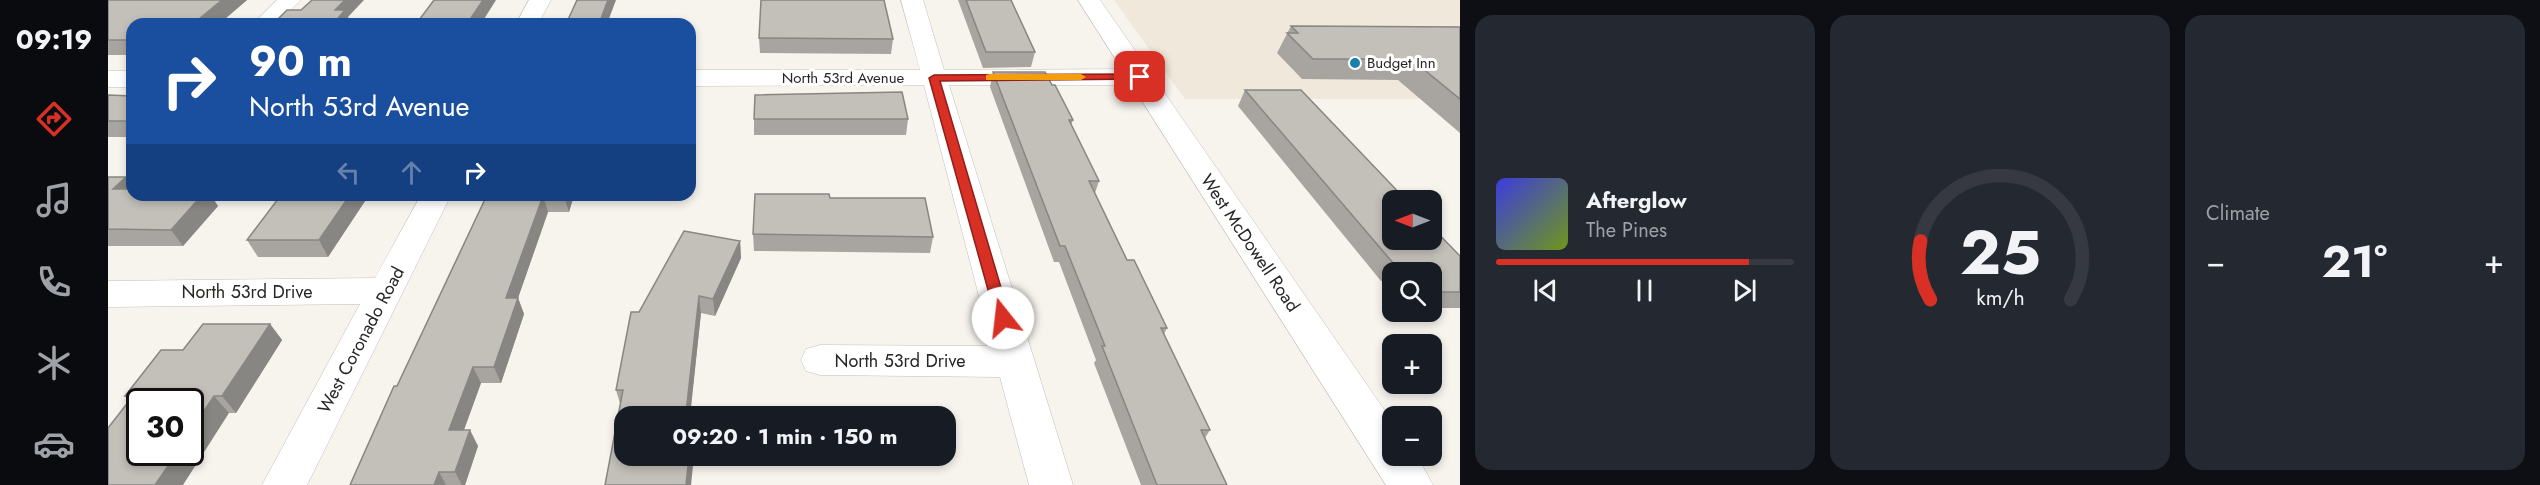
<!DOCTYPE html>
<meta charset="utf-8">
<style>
:root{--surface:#171b24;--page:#242831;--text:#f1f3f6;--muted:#9ea1a6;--line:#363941;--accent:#d93025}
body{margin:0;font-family:Jost,sans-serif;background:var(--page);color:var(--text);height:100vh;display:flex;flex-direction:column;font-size:22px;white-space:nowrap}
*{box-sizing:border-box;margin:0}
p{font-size:20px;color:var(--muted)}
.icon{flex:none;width:33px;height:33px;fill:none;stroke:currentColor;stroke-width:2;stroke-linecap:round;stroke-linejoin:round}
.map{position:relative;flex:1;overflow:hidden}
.drawer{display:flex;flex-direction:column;gap:15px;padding:15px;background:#0d0f14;width:1080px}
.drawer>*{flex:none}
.guide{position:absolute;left:18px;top:18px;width:570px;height:183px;border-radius:18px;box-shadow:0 3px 9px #0003;background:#1a4fa0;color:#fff;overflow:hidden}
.needle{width:39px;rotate:270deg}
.fabs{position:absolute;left:1274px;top:190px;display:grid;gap:12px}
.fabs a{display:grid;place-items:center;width:60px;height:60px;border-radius:12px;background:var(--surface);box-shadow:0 3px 9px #0003;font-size:30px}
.speed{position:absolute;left:18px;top:388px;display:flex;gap:12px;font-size:30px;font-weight:700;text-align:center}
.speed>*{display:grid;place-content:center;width:78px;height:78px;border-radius:50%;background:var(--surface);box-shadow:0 3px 9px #0003;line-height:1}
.speed .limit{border:3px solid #111;border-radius:9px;background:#fff;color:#111}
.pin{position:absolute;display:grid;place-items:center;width:51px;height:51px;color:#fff;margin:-26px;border-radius:12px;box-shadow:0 3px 9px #0006}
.me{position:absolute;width:66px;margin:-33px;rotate:344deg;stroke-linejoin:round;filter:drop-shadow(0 0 4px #0008)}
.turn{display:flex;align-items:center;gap:21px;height:126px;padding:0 24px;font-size:27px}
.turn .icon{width:78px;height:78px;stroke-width:2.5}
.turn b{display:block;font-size:42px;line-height:51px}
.lanes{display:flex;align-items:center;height:57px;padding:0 24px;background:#0003;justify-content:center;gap:30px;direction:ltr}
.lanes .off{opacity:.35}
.big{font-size:45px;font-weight:700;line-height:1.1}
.drawer .widget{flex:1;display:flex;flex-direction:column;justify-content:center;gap:9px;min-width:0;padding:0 21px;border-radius:18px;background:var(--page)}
.drawer .dial{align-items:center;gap:0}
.dial svg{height:156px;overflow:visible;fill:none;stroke:var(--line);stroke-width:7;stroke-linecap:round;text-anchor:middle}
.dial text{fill:var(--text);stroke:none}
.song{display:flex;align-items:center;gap:18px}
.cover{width:72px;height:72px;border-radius:9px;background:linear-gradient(135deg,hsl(240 70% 55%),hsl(80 70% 35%))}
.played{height:6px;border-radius:3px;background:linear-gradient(90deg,var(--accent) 85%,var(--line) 85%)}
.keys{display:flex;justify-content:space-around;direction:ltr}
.heat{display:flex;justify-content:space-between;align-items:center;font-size:33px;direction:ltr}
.drawer .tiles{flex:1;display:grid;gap:15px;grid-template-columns:repeat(3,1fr)}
.trip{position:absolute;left:506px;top:406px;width:342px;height:60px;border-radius:18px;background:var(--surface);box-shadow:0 3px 9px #0003;font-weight:700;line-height:60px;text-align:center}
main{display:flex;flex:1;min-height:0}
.tabs{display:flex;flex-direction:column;width:108px;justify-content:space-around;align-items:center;background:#090b0e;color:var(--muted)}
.tabs .icon{width:42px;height:42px}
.tabs .active{color:var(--accent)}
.tabs b{font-size:27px;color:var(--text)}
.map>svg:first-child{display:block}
</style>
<main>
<nav class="tabs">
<b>09:19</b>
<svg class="icon active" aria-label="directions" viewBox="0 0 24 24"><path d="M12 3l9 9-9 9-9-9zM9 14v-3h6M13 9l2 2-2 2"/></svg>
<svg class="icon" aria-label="music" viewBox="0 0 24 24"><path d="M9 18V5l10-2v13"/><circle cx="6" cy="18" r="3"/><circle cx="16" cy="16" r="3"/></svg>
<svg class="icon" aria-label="phone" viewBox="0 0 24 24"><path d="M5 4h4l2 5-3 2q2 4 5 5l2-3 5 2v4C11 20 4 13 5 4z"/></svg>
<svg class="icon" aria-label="climate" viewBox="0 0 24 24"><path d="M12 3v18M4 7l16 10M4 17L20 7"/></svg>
<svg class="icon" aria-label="car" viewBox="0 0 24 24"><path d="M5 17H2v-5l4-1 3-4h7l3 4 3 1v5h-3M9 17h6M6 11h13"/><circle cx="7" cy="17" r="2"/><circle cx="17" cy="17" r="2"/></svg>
</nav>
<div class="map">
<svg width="1352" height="485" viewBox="0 0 1352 485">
<rect width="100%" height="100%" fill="#f7f3ed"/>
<!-- built -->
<path fill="#efe8db" d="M 1006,0 L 1352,0 L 1352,99 L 1077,99 Z"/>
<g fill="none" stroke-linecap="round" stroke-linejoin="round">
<defs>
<g id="minor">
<path d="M 169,0 L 193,0 L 169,24 L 145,24 Z"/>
<path d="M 421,0 L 443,0 L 430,24 L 408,24 Z"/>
<path d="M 793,0 L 815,0 L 836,70 L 1032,69 L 1041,72 L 1045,77 L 1041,82 L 1032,85 L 841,85 L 965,485 L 921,485 L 892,377 L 712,375 L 698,371 L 693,360 L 698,349 L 712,345 L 884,346 L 816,85 L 582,86 L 582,70 L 812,70 Z"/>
<rect x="0" y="71" width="24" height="16"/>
<path d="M 313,195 L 343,195 L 199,485 L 154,485 L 252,304 L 0,307 L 0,281 L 267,278 Z"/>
</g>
<path id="major" d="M 970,0 L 992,0 L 1284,421 L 1284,456 L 1309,456 L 1325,485 L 1278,485 Z"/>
</defs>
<!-- minor casing -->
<use href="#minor" stroke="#c2bfb9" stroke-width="1"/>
<!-- major casing -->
<use href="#major" stroke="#c2bfb9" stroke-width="1"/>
<!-- minor -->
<use href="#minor" fill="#fff" fill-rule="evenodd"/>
<!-- major -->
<use href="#major" fill="#fff" fill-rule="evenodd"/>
</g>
<!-- wall -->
<g fill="#a8a49f">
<path d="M 0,0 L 139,0 L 111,24 L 24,24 L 24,55 L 0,55 Z"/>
<path d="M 850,0 L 903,0 L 927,52 L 923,67 L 875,68 Z"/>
<path d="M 1183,26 L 1352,27 L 1352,133 L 1290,80 L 1194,79 L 1169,53 Z"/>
<path d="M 651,38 L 785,39 L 783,54 L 652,53 Z"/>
<path d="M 885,72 L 944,85 L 965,120 L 963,125 L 991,181 L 987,193 L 1019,260 L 1059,328 L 1056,334 L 1102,430 L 1097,438 L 1119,485 L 1033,485 L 986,363 L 988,360 L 951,262 L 946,262 L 882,87 Z"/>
<path d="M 1137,90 L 1352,256 L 1352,308 L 1323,308 L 1323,273 L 1284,273 L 1284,281 L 1273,281 L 1130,106 Z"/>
<path d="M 0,95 L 24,96 L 24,137 L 0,137 Z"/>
<path d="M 646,119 L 800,119 L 798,135 L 646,135 Z"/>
<path d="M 0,177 L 18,177 L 24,185 L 24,195 L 110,206 L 75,246 L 0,246 Z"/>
<path d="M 173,195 L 261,195 L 220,257 L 150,257 L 139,240 Z"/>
<path d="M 379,195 L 466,195 L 461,212 L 440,212 L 410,298 L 416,314 L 393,383 L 373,383 L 356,430 L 370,446 L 357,485 L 242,485 Z"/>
<path d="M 722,198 L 825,237 L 822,253 L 646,251 L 645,234 Z"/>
<path d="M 632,241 L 633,258 L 607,316 L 593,313 L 582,413 L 586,413 L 586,417 L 516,417 L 508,390 L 531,312 Z"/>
<path d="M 162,324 L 174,340 L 128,413 L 121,413 L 21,401 L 17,396 Z"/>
</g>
<!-- shaded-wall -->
<g fill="#888682">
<path d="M 114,0 L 139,0 L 111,24 L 85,24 Z"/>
<path d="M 237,0 L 256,0 L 240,17 L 243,24 L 225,24 L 227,10 Z"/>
<path d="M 375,0 L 388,0 L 373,24 L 359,24 Z"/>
<path d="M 500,0 L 508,0 L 499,24 L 491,24 Z"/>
<path d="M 18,177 L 24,185 L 24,195 L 5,189 Z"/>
<path d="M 94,195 L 103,195 L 110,206 L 75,246 L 63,230 Z"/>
<path d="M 242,195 L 261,195 L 220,257 L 211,240 Z"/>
<path d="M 457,195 L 466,195 L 461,212 L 456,196 Z"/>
<path d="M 435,196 L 440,212 L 410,298 L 416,314 L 393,383 L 386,367 L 398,298 Z"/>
<path d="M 632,241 L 633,258 L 607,316 L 605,299 Z"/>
<path d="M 591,296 L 593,313 L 582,417 L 578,413 Z"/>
<path d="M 162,324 L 174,340 L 128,413 L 114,396 Z"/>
<path d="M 365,367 L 373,383 L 350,446 L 341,430 Z"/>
<path d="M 106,396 L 121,413 L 75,485 L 47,485 L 69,453 L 82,453 L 82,432 Z"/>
<path d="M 362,430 L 370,446 L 357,485 L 354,485 L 347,472 Z"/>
<path d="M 581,456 L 586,456 L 583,485 L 578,485 Z"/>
<path d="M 331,472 L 338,485 L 326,485 Z"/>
</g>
<!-- building -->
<g fill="#c3bfb9" stroke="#888682" stroke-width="1.5">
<path d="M 0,0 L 114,0 L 85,24 L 24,24 L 24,40 L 0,40 Z"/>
<path d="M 204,0 L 237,0 L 227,10 L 237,10 L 225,24 L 165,24 L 179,10 L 193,10 Z"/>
<path d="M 326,0 L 375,0 L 359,24 L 308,24 Z"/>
<path d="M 469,0 L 500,0 L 491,24 L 458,24 Z"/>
<path d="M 653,0 L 776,0 L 785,39 L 651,38 Z"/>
<path d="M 858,0 L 903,0 L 927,52 L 878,52 Z"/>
<path d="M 1183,26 L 1352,27 L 1352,99 L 1303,59 L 1205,59 L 1179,33 L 1190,33 Z"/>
<path d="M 885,72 L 937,72 L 944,85 L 947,85 L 965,120 L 961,120 L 991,181 L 981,181 L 1019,260 L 1026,260 L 1059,328 L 1053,328 L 1102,430 L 1093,430 L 1119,485 L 1049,485 L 994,346 L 997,346 L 957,246 L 952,246 Z"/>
<path d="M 1137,90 L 1193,90 L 1299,201 L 1284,201 L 1284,240 L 1323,240 L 1323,226 L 1352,256 L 1352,292 L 1327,292 L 1323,287 L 1323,273 L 1311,273 L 1303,264 L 1286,264 Z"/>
<path d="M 794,92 L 800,119 L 646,119 L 647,95 Z"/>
<path d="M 0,95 L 24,96 L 24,121 L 0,121 Z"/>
<path d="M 0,177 L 18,177 L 5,189 L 24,189 L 24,195 L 94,195 L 63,230 L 0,229 Z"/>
<path d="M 647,194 L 721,194 L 722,198 L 817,198 L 825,237 L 645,234 Z"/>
<path d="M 173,195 L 242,195 L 211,240 L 139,240 Z"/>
<path d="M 379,195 L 457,195 L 435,196 L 398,298 L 410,298 L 386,367 L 365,367 L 341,430 L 362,430 L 347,472 L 331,472 L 326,485 L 242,485 L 286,386 L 289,386 Z"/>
<path d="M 576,231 L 632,241 L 605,299 L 591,296 L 578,413 L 586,413 L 585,417 L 516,417 L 516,456 L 581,456 L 578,485 L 497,485 L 515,390 L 508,390 L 523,312 L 531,312 Z"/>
<path d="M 95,324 L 162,324 L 114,396 L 106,396 L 82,432 L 82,402 L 32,402 L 32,453 L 69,453 L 47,485 L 0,485 L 0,428 L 25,396 L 17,396 L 53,350 L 75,350 Z"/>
</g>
<!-- route -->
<path fill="#d93025" stroke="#8d1f18" stroke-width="1.5" d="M 1032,74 L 1037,77 L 1035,79 L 832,81 L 902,318 L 900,322 L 889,322 L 821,78 L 826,75 Z"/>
<!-- slow -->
<path fill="#f59e0b" d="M 882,74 L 973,74 L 978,77 L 973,80 L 878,80 L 878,75 Z"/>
<!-- markers -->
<circle fill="#1881aa" stroke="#fff" stroke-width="2" cx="1247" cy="63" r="6"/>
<g text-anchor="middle" stroke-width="6" stroke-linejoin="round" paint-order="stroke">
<!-- far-poi labels -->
<g font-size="15" fill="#272624" stroke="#fff" text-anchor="start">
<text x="1259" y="68">Budget Inn</text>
</g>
<!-- far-street labels -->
<g font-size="15" fill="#272624" stroke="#fff">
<text x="735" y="83">North 53rd Avenue</text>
</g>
<!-- street labels -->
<g font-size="18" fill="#272624" stroke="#fff">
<text transform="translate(1142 243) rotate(56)" y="6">West McDowell Road</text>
<text x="139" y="298">North 53rd Drive</text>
<text transform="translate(253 340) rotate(-62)" y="6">West Coronado Road</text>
<text x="792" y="367">North 53rd Drive</text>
</g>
</g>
</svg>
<div class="fabs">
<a><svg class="needle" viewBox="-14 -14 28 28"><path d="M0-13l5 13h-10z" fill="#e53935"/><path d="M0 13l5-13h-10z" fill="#9ea1a6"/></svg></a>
<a><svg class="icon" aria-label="search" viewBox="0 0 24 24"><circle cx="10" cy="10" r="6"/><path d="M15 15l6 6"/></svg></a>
<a>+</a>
<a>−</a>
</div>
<div class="speed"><div class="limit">30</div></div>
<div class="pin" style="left:1032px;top:77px;background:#d93025"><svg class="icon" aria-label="arrive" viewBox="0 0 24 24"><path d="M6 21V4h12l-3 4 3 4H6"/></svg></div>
<svg class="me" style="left:895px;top:318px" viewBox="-20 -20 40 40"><circle r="19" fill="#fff"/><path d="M0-13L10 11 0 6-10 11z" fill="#d93025"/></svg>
<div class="trip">09:20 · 1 min · 150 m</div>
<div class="guide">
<div class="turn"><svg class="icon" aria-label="right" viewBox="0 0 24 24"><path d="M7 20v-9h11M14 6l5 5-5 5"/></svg><div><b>90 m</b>North 53rd Avenue</div></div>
<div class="lanes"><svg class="icon off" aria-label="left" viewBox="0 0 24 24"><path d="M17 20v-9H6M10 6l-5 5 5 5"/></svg><svg class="icon off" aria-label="ahead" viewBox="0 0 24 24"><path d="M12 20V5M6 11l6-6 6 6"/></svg><svg class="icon" aria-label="right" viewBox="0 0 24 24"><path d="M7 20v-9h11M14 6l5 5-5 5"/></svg></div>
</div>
</div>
<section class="drawer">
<div class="tiles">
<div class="widget">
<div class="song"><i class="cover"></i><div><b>Afterglow</b><p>The Pines</p></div></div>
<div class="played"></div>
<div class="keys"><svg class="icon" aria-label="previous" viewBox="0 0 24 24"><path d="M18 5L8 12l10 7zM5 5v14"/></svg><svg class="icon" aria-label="pause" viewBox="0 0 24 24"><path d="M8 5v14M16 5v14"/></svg><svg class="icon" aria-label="next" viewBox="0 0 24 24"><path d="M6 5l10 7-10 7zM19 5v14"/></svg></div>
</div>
<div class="widget dial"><svg viewBox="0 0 100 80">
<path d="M14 69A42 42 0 1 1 86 69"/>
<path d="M14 69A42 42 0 0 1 9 39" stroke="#d93025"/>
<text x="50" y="56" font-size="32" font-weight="700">25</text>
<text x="50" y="72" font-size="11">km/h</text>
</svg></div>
<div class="widget"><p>Climate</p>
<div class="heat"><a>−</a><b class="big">21°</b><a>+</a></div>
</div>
</div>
</section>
</main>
